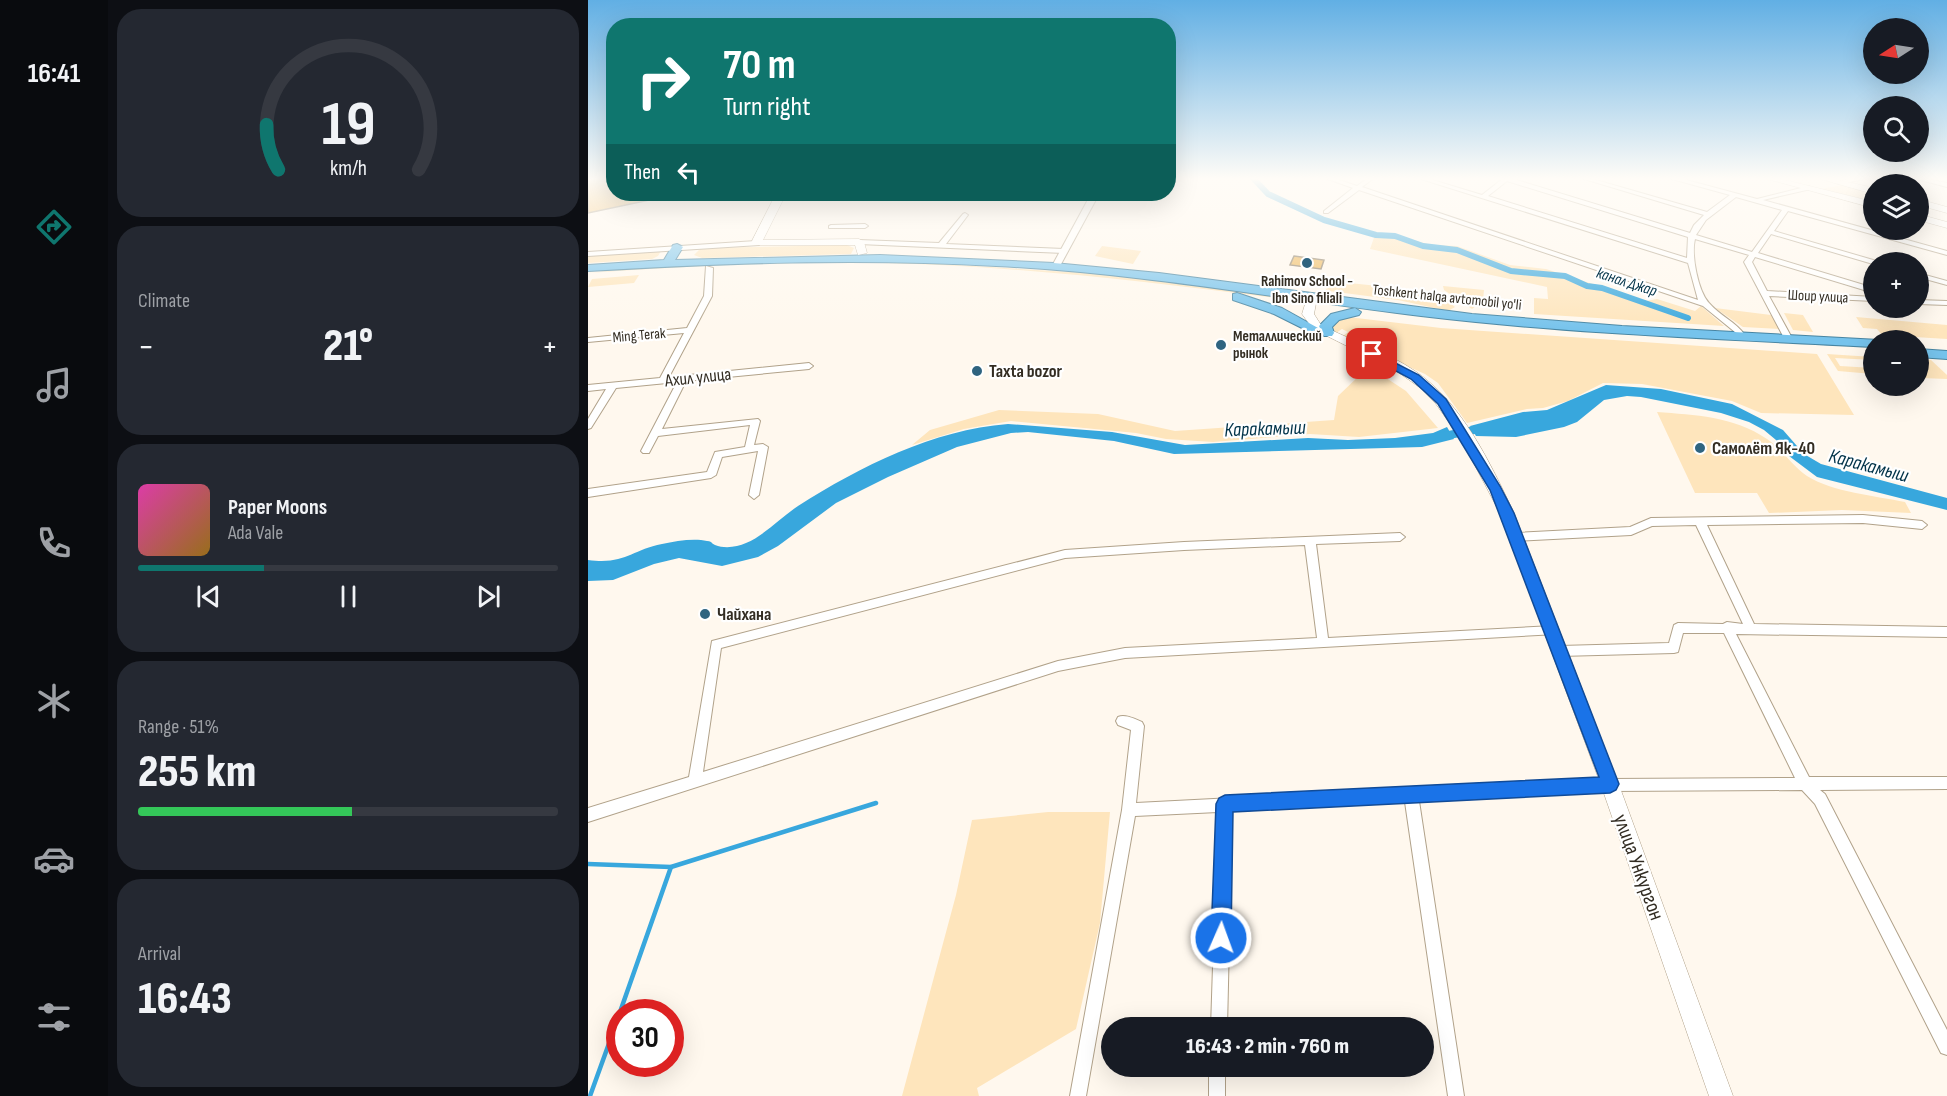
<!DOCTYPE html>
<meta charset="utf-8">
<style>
:root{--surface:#171b24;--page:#242831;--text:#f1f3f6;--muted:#9ea1a6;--line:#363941;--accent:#0f766e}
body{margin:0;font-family:"Sofia Sans Condensed",sans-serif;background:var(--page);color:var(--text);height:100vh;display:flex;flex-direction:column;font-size:22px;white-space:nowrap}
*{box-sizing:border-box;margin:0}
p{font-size:20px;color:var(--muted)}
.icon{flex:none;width:33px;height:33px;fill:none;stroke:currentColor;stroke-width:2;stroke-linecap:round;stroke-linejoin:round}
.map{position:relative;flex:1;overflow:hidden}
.sheet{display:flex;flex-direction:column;gap:9px;padding:9px;background:#0d0f14;width:480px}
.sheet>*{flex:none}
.top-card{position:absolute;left:18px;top:18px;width:570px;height:183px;border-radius:24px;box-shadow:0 6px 24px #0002;background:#0f766e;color:#fff;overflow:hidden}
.needle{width:39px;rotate:258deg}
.tools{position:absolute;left:1275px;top:18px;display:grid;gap:12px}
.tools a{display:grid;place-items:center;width:66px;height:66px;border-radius:50%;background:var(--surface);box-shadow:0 6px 24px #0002;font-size:30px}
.speed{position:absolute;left:18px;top:999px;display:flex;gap:12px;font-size:30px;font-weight:700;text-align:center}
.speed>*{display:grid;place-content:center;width:78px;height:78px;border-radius:50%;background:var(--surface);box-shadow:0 6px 24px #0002;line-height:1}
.speed .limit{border:9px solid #d22;background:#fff;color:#111}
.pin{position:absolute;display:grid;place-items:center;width:51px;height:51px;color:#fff;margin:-26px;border-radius:12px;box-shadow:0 3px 9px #0006}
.me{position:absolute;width:66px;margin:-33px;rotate:2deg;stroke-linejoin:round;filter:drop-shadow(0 0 4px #0008)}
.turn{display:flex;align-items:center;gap:21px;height:126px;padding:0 18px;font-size:27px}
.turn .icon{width:78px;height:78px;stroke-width:2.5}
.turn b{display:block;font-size:42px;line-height:51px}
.then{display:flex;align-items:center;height:57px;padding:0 18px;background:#0003;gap:12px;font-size:22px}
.big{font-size:45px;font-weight:800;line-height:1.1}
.sheet .widget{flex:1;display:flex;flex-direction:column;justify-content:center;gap:9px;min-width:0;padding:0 21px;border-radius:24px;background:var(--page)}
.sheet .dial{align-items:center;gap:0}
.dial svg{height:156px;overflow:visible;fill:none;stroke:var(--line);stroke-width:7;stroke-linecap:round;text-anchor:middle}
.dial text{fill:var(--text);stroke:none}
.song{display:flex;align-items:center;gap:18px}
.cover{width:72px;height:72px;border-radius:9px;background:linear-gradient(135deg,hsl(320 70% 55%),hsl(40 70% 35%))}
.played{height:6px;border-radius:3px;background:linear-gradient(90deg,var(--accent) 30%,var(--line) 30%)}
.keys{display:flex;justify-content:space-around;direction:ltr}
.heat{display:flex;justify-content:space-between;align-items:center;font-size:33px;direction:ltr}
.charge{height:9px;border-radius:4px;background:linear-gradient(90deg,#34c759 51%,var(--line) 0)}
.trip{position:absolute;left:513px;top:1017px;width:333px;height:60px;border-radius:30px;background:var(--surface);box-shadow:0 6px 24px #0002;font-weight:800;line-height:60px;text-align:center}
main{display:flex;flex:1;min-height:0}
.menu{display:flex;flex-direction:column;width:108px;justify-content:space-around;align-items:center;background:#090b0e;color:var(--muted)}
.menu .icon{width:42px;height:42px}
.menu .on{color:var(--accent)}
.menu b{font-size:27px;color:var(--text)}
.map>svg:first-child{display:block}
</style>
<main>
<nav class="menu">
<b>16:41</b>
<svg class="icon on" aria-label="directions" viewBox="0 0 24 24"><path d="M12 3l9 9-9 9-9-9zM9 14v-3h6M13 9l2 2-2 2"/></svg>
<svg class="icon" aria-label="music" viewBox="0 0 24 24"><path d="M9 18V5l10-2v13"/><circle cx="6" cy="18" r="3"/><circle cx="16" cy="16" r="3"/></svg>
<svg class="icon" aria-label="phone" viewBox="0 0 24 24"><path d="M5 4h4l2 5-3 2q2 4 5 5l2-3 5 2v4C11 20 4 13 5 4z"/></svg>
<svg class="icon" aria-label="climate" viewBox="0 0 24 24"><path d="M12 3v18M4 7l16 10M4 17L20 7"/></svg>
<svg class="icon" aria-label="car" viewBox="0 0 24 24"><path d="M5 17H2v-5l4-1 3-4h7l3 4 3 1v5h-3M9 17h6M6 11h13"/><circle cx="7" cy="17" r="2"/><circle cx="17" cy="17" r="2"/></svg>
<svg class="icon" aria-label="filters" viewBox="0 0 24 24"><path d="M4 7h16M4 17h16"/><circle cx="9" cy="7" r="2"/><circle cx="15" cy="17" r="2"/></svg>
</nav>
<section class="sheet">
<div class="widget dial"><svg viewBox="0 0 100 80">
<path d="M14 69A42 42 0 1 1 86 69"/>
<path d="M14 69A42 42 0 0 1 8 46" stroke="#0f766e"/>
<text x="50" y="56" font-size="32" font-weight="700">19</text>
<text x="50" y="72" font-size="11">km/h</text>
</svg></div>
<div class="widget"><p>Climate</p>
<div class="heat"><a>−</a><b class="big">21°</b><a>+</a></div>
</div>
<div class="widget">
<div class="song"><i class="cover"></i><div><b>Paper Moons</b><p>Ada Vale</p></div></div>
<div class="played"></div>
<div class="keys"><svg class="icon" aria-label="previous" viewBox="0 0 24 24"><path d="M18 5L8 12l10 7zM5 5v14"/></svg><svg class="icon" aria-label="pause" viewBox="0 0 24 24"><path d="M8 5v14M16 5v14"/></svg><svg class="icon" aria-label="next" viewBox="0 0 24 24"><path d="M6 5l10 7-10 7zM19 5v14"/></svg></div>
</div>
<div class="widget"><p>Range · 51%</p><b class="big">255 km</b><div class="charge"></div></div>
<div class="widget"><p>Arrival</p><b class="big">16:43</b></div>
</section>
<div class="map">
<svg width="1359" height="1096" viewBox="0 0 1359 1096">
<rect width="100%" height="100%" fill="#fff8ee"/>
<!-- green -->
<g fill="#fee5bc">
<path d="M 1254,185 L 1285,192 L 1285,203 L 1233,189 Z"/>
<path d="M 788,232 L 845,245 L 869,246 L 922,265 L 958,269 L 1058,301 L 1069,299 L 1107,311 L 1113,306 L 1136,326 L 946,314 L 946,298 L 960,299 L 959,287 L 782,249 Z"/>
<path d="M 259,245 L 266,248 L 263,254 L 114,258 L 106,255 L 113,248 Z"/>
<path d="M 514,246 L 553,251 L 545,264 L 507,256 Z"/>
<path d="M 73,251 L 70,256 L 64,259 L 0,263 L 0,255 Z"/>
<path d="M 300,261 L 516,274 L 711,299 L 710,301 C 572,283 434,266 295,263 C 196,261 98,266 0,273 L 73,266 L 151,262 Z"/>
<path d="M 51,275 L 46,283 L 0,287 L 4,279 Z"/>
<path d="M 742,281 L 848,292 L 867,307 L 860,311 L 810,300 L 741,291 L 738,290 Z"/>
<path d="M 855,286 L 896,290 L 895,300 L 884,309 L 856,290 Z"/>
<path d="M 1127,308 L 1183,315 L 1192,329 L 1155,327 Z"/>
<path d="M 1196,313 L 1215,315 L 1225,332 L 1205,330 Z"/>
<path d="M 760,317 L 853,328 L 1229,354 L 1266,415 L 1173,413 L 1144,401 L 1054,384 L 1015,383 L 980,401 L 955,408 L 939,409 L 879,423 L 850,383 L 837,374 L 754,337 L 760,332 L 754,329 L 748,333 L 744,330 L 743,325 L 748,320 Z"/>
<path d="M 1268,317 L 1359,325 L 1359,339 L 1294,335 L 1289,329 L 1275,328 Z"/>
<path d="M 1239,354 L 1285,357 L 1285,360 L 1247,358 L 1252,366 L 1285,368 L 1285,374 L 1250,371 Z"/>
<path d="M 1330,360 L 1343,360 L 1359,375 L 1359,379 L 1333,378 L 1331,375 Z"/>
<path d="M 786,370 L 818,391 L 850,428 L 771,437 L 722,434 L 625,442 L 578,439 L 548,433 L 423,421 L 376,429 L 324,445 L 342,430 L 411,410 L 510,414 L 587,431 L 746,420 L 750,396 L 775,372 Z"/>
<path d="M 1069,412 C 1107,415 1145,416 1179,439 C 1194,449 1204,466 1219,476 C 1244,492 1288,496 1317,502 L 1323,513 L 1254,510 L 1181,513 L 1169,493 L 1107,493 Z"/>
<path d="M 460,812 L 522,812 L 512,923 L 488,1029 L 389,1088 L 391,1096 L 314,1096 L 368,895 L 384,820 Z"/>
</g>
<!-- water -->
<g fill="#38a7dd">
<path d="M 1018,385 L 1073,389 L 1144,404 L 1195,430 L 1216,454 L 1233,464 L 1359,498 L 1359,510 L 1229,477 L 1201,456 L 1188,440 L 1176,430 L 1161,422 L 1133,413 L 1053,397 L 1039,396 L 1016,400 L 989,422 L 976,427 L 928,437 L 888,436 L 882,426 L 935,412 L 959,410 Z"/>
<path d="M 420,424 L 524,432 L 597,445 L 720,438 L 760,440 L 807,438 L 845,433 L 859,427 L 866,439 L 834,447 L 586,454 L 526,441 L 440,432 L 423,433 L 369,447 L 300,477 L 248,503 L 190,546 L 170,557 L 134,566 L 91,558 L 66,564 L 25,580 L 0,581 L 0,560 C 37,565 43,550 74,544 C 88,541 106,538 119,541 C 126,542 121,542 127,545 C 137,549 149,547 158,543 C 177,535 193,517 210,506 C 273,466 345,430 420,424 Z"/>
</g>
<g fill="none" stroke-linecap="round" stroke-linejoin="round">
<!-- stream -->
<g stroke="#38a7dd" stroke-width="4.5">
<path d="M 0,864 L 83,867 L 288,803"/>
<path d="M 32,1012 L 83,867"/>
<path d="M 2,1096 L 32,1013"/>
</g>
<!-- canal-far1 -->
<path stroke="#38a7dd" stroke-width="6" d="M 665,178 L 680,194 L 736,220 L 788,235 L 807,236 L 835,246 L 869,250 L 923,271 L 977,276 L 999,286 L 1014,288 L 1100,318"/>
<!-- canal -->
<path stroke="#38a7dd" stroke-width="8" d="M 851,437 L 896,428"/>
</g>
<!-- building -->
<g fill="#eeb95c" stroke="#91836b" stroke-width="1.5">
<path d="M 0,178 L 26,178 L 26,194 L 76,194 L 76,197 L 0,213 Z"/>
<path d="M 706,256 L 736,260 L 733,269 L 702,265 Z"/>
</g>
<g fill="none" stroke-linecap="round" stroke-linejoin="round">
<defs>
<g id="minor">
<path d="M 737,178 L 745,178 L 769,186 L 780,178 L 786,178 L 774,187 L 1110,300 L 1100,263 L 830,178 L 838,178 L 894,195 L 913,180 L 911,178 L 922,178 L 1102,233 L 1106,225 L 1116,215 L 993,178 L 1001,178 L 1119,212 L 1142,195 L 1084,179 L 1083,178 L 1091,178 L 1169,199 L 1221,186 L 1224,188 L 1223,189 L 1175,200 L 1359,251 L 1359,255 L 1200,211 L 1186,231 L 1292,262 L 1285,264 L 1183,234 L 1170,253 L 1286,288 L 1286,293 L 1167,257 L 1164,262 L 1179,291 L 1286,297 L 1286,301 L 1181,296 L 1204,338 L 1200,340 L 1196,338 L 1156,262 L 1161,255 L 1107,239 C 1103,255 1110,291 1121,303 C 1132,316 1147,321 1157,335 L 1153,337 L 1115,306 L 771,190 L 740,213 L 736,213 L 736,211 L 765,188 ZM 919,181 L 1100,237 L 1099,258 L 900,196 ZM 1148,197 L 1194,210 L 1164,252 L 1108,235 L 1118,220 Z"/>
<path d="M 1325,178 L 1334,178 L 1359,183 L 1359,187 Z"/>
<path d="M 377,213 L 380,215 L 358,244 L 476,249 L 480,251 L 476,253 L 271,244 L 268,242 L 271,240 L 351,243 L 375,214 Z"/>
<path d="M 243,225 L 277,224 L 280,226 L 277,228 L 241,228 L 241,226 Z"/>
<path d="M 118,266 L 125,268 L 124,296 L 81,377 L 221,363 L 225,366 L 221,369 L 98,381 L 74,429 L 170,419 L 172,421 L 166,445 L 175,444 L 180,447 L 171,495 L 166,499 L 161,495 L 170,451 L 134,457 L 128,475 L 123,478 L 0,497 L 0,489 L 119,472 L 127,452 L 157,447 L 162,425 L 70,436 L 61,453 L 55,453 L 53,451 L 89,382 L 28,388 L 3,428 L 0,429 L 0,419 L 18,389 L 0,391 L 0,385 L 72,378 L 96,333 L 0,342 L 0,338 L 99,328 L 116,296 Z"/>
<path d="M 1330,273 L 1359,281 L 1359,285 L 1330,277 Z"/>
<path d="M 1330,300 L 1359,301 L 1359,305 L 1330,304 Z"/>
<path d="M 1275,515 L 1334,521 L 1339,525 L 1334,529 L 1275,523 L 1119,525 L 1166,624 L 1359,627 L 1359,637 L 1148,634 L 1221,777 L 1359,777 L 1359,789 L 1232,790 L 1237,794 L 1359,1030 L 1359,1055 L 1353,1053 L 1227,804 L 1214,790 L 1022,791 L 831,801 L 876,1096 L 860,1096 L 817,802 L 644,811 L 639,1028 L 623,1028 L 630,812 L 547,816 L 498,1096 L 482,1096 L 534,810 L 543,730 L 530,725 L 528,721 L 530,717 C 537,714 547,719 554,722 L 556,726 L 548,803 L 1022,779 L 1207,778 L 1136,633 L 1095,633 L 1090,652 L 1086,653 L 972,656 L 968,655 L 966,651 L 968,647 L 972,646 L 1081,643 L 1086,625 L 1090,623 L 1135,624 L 1139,622 L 1155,624 L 1108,525 L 1064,526 L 1043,535 L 928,541 L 923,537 L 928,533 L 1042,527 L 1063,518 Z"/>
<path d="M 812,533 L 817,537 L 812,541 L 728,544 L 740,638 L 965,626 L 969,628 L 971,631 L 969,634 L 537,658 L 470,671 L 0,822 L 0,808 L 101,777 L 124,641 L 477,550 L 596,542 ZM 717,545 L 729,638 L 537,648 L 470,661 L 115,772 L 133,648 L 477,558 L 596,550 Z"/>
<rect x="621" y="1066" width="16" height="30"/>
</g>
<g id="tertiary">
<path d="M 1267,178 L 1282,178 L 1251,184 L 1247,182 Z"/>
<path d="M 503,194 L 511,194 L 472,266 L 465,268 L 464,266 Z"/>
<path d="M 168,241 L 171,241 L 171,245 L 0,256 L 0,252 Z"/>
</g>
<g id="secondary">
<path d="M 1176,178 L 1189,178 L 1286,202 L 1286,208 Z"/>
<path d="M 1229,178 L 1242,178 L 1286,188 L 1286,194 Z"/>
<path d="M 188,194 L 198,194 L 175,240 L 271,239 L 276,242 L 279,253 L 270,255 L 267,245 L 164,245 L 163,243 Z"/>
<path d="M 1330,199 L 1359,207 L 1359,213 L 1330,205 Z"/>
<path d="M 1330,214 L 1359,222 L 1359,228 L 1330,220 Z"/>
<path d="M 724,295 L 729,298 L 726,314 L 733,325 C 764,341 799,352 827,371 C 875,404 902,463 926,513 L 1031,785 L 1145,1096 L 1121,1096 L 1013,785 L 912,513 L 873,439 L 848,404 L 834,389 L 807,370 L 725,329 L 714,314 L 719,298 Z"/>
</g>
<g id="trunk">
<path d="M 89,244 L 95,247 L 87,260 L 292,255 L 466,263 L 571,273 L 884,314 L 1034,326 L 1291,340 L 1286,340 L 1286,347 C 1135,339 983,334 833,316 C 691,299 551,273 408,266 C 272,258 136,263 0,271 L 0,265 L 76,260 L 85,245 Z"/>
<path d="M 649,293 L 694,308 L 730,328 L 724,332 L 720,331 L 686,314 L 645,300 L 645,294 Z"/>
<path d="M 767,308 L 773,312 L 771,315 L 751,320 L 744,327 L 746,333 L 744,336 L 736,336 L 731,326 L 743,314 Z"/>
<path d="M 1330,349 L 1359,351 L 1359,359 L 1330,357 Z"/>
</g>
</defs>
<!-- minor casing -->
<use href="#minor" stroke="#b1a28a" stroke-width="2"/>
<!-- tertiary casing -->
<use href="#tertiary" stroke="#b1a28a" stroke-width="2"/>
<!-- secondary casing -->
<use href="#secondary" stroke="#b1a28a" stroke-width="1"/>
<!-- trunk casing -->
<use href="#trunk" stroke="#4885a2" stroke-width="2"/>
<!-- minor -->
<use href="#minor" fill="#fff" fill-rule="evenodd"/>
<!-- tertiary -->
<use href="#tertiary" fill="#fff" fill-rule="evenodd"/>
<!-- secondary -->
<use href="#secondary" fill="#fff" fill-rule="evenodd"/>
<!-- trunk -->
<use href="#trunk" fill="#76c3ec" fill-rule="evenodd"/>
</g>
<!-- sky -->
<linearGradient id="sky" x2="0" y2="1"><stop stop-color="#61afe4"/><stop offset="0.54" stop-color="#fffcf7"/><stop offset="1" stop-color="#fffcf7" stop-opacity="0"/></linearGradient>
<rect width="1359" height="331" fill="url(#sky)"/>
<!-- route -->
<path fill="#1a73e8" stroke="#114b97" stroke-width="1.5" d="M 784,351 L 831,375 L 858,399 L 912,486 L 926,513 L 1031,784 L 1028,790 L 1022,793 L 645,812 L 643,938 L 640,945 L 633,948 L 626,945 L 623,938 L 628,804 L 631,798 L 637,795 L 1011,777 L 902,490 L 850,404 L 823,379 L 780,356 L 779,354 Z"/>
<!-- markers -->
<g fill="#2f6480" stroke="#fff" stroke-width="2">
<circle cx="719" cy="263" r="6"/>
<circle cx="633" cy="345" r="6"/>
<circle cx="389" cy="371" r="6"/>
<circle cx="1112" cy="448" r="6"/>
<circle cx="117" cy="614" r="6"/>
</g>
<g text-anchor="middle" stroke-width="4.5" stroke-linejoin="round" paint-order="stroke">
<!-- far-poi labels -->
<g font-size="15" font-weight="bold" fill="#332d23" stroke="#fff">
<text x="719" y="286">Rahimov School -<tspan x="719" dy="17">Ibn Sino filiali</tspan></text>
<text x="645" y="341" text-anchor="start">Металлический<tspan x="645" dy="17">рынок</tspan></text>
</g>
<!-- far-street labels -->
<g font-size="15" fill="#332d23" stroke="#fff">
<text transform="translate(1230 296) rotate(3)" y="5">Шоир улица</text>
<text transform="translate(859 297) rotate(6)" y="5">Toshkent halqa avtomobil yo'li</text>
<text transform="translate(51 335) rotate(-5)" y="5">Ming Terak</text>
</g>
<!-- far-water labels -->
<g font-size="16" font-style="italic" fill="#023349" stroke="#fff">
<text transform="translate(1039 281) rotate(18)" y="6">канал Джар</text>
</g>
<!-- poi labels -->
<g font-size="18" font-weight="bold" fill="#332d23" stroke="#fff" text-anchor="start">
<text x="401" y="377">Taxta bozor</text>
<text x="1124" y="454">Самолёт Як-40</text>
<text x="129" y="620">Чайхана</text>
</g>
<!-- street labels -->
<g font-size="18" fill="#332d23" stroke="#fff">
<text transform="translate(110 377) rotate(-6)" y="6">Ахил улица</text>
</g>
<!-- water labels -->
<g font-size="20" font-style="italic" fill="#023349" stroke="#fff">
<text transform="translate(677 428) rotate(-2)" y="7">Каракамыш</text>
<text transform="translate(1281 465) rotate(15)" y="7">Каракамыш</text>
</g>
<!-- near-street labels -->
<g font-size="21" fill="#332d23" stroke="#fff">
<text transform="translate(1051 867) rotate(70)" y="7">улица Ункургон</text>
</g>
</g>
</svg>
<div class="tools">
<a><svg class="needle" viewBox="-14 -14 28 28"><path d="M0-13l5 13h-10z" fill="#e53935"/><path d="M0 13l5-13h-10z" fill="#9ea1a6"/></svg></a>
<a><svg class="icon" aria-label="search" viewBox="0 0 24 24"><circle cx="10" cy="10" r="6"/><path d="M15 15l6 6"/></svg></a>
<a><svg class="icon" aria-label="layers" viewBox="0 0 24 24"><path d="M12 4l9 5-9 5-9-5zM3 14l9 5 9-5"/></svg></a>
<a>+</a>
<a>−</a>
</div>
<div class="speed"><div class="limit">30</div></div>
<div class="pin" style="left:784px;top:354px;background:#d93025"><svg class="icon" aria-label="arrive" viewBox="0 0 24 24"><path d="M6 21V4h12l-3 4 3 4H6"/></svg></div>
<svg class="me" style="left:633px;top:938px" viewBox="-20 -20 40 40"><circle r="17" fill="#1a73e8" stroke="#fff" stroke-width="3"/><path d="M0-11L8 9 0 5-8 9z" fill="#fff"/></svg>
<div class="trip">16:43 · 2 min · 760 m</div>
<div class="top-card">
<div class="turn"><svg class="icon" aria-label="right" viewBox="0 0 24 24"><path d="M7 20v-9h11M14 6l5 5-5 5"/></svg><div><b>70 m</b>Turn right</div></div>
<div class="then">Then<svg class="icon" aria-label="left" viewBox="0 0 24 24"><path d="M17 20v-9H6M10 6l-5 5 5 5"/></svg></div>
</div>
</div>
</main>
